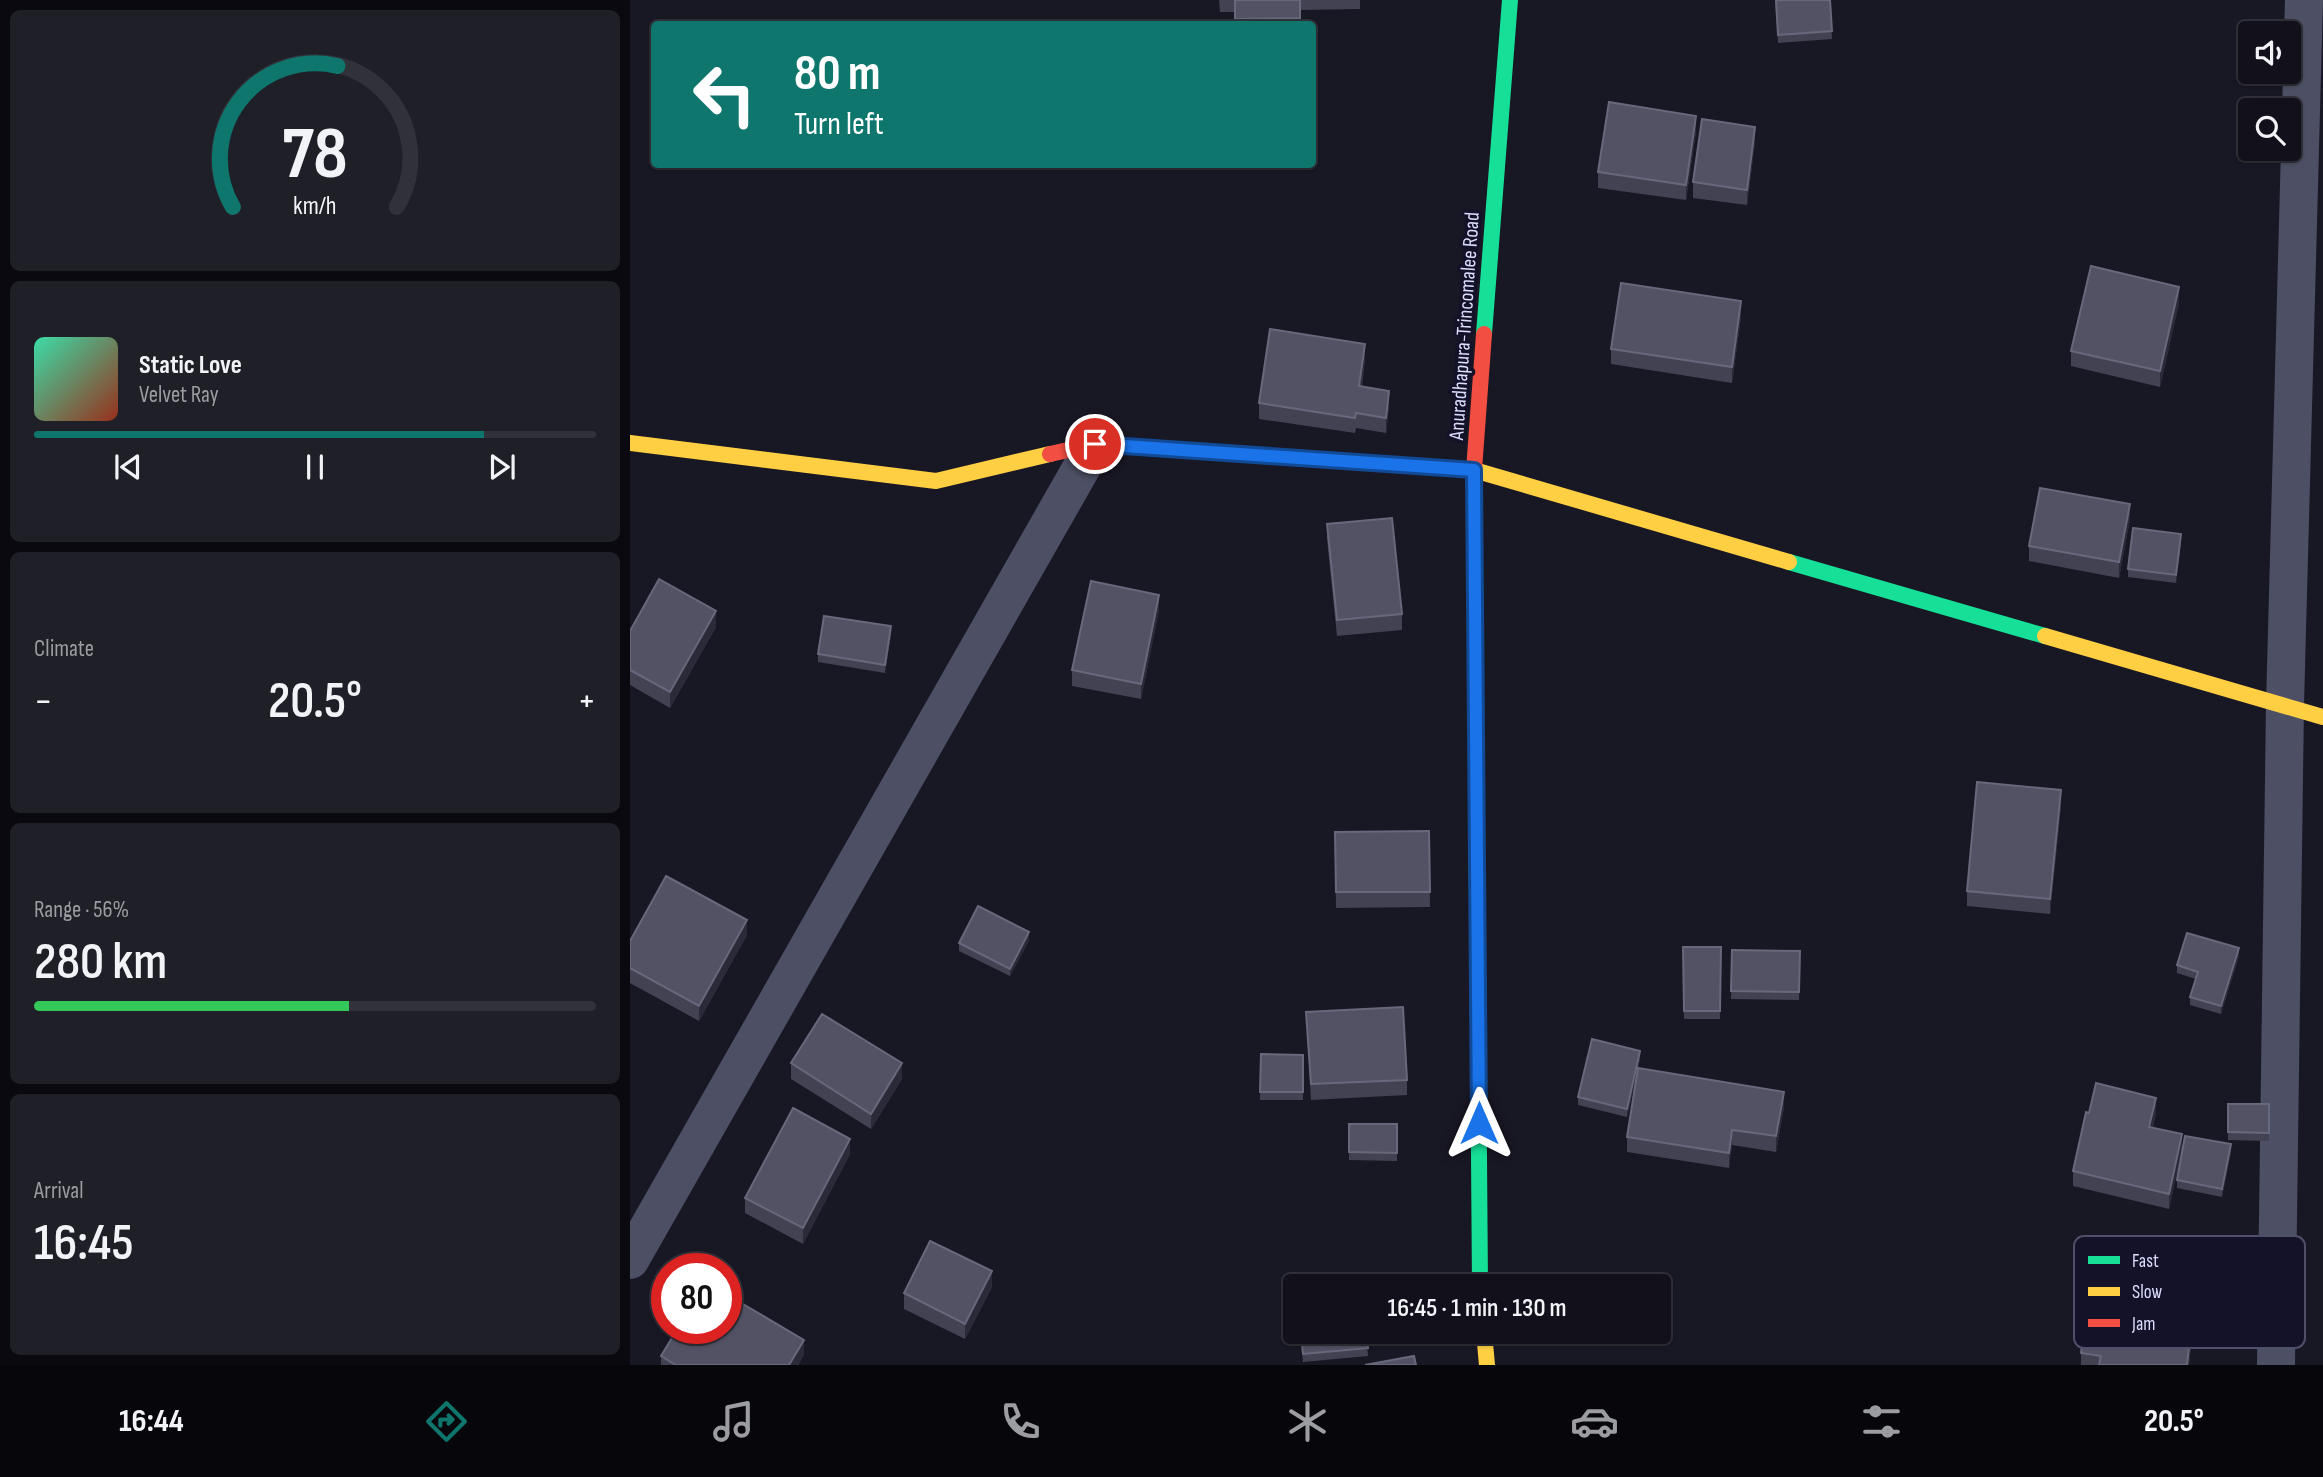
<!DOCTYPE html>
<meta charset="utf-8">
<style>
:root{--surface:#12111b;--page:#1f1f28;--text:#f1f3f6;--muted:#9c9da3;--line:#31313a;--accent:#0f766e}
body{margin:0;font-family:"Sofia Sans Condensed",sans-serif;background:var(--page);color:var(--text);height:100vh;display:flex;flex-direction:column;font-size:26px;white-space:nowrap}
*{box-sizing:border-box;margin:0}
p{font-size:23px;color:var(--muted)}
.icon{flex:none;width:38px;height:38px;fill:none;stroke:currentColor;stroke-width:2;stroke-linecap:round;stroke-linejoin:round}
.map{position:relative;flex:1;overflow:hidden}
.side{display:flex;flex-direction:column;gap:10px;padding:10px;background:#0a090f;width:630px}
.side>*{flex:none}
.guide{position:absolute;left:21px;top:21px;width:665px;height:147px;border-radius:7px;box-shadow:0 2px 5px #0004,0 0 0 2px var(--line);background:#0f766e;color:#fff;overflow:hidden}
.buttons{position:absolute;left:1608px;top:21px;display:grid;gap:14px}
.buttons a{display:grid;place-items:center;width:63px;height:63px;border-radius:7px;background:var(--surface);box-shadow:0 2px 5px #0004,0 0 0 2px var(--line);font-size:35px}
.speed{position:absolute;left:21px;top:1253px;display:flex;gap:14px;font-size:35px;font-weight:700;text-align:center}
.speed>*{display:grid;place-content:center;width:91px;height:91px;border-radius:50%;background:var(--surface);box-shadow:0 2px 5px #0004,0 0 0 2px var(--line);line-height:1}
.speed .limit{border:10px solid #d22;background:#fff;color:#111}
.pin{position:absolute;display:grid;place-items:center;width:60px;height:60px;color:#fff;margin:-30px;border:4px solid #fff;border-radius:50%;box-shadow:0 2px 7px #0007}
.me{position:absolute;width:77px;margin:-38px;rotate:0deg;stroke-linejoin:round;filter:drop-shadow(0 0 5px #0008)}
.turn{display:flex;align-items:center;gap:24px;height:147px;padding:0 28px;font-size:32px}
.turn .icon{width:91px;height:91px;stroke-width:2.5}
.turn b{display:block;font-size:49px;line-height:60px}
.big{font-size:52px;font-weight:600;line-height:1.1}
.side .widget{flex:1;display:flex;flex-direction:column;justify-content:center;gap:10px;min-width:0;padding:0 24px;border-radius:10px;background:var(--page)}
.side .dial{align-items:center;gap:0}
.dial svg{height:182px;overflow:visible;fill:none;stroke:var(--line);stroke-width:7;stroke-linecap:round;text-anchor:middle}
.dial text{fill:var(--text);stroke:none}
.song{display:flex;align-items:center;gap:21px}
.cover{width:84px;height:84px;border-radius:10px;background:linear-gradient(135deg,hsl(160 70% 55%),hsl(10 70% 35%))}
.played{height:7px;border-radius:4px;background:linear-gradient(90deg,var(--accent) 80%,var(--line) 80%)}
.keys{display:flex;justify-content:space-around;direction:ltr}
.heat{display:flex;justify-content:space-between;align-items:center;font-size:38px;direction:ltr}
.charge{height:10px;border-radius:5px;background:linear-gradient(90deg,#34c759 56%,var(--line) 0)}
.trip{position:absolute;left:653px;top:1274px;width:388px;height:70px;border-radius:7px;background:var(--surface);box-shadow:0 2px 5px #0004,0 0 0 2px var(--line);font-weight:600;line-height:70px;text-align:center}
.menu{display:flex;height:112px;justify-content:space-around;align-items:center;background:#07070b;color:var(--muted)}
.menu .icon{width:49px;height:49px}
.menu .on{color:var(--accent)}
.menu b{font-size:32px;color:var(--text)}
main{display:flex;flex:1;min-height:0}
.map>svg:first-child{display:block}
</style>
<main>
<section class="side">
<div class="widget dial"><svg viewBox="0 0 100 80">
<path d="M14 69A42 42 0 1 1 86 69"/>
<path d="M14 69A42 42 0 0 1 60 7" stroke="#0f766e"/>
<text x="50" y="56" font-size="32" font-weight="700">78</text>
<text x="50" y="72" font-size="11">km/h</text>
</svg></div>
<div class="widget">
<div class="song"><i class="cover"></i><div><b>Static Love</b><p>Velvet Ray</p></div></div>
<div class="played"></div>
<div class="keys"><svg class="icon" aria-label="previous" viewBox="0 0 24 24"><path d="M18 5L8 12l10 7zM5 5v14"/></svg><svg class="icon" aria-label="pause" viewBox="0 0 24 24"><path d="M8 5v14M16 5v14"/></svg><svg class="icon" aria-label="next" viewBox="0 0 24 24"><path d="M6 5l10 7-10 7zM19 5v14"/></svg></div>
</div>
<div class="widget"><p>Climate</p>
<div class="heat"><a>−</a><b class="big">20.5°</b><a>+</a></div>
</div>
<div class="widget"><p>Range · 56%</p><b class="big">280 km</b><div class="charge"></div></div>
<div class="widget"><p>Arrival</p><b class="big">16:45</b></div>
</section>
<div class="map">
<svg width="1693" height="1365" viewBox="0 0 1693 1365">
<rect width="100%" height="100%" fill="#181724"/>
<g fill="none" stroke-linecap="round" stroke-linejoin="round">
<!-- street -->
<g stroke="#4d4f64" stroke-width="38">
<path d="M 0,1260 L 465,444"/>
<path d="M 1646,1365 L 1655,705 L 1674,0"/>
</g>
<!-- fast -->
<g stroke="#16e098" stroke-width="16">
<path d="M 854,334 L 880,0"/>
<path d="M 1159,562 L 1415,636"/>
<path d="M 847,892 L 850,1286"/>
</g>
<!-- slow -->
<g stroke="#ffcf43" stroke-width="16">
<path d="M 0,443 L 306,481 L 420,454"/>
<path d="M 783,466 L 844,470 L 1159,562"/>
<path d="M 1415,636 L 1693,717"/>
<path d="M 854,1332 L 857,1365"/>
</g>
<!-- jam -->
<g stroke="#f24e42" stroke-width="16">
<path d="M 420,454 L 465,444 L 783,466"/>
<path d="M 847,892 L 844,470 L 854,334"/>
</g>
</g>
<!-- wall -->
<g fill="#424252">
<path d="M 589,0 L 730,0 L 730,9 L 670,10 L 670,24 L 605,24 L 605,12 L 590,12 Z"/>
<path d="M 1145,0 L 1200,0 L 1202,39 L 1148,43 Z"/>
<path d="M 1066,132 L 1056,200 L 968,188 L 968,172 Z"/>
<path d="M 1125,142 L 1117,205 L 1063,198 L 1063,182 Z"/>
<path d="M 1549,303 L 1530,387 L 1441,366 L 1441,351 Z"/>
<path d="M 1111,317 L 1102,383 L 981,364 L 981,349 Z"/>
<path d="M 735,359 L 732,387 L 759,407 L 756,433 L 726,428 L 725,433 L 629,419 L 629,403 Z"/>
<path d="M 1500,519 L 1489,578 L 1399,561 L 1399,546 Z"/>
<path d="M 697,524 L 772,614 L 772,630 L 707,636 L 697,539 Z"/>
<path d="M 1551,542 L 1546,583 L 1498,577 L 1498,569 Z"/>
<path d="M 529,610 L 511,699 L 442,686 L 442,670 Z"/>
<path d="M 86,627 L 40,708 L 0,685 L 0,631 Z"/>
<path d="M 261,634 L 255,673 L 188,662 L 188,654 Z"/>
<path d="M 1431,806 L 1420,914 L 1337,906 L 1337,891 Z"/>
<path d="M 799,831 L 800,907 L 706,908 L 705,832 Z"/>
<path d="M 117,935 L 69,1021 L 0,983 L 0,941 Z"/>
<path d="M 399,940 L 380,976 L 329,951 L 329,943 Z"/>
<path d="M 1053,947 L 1091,947 L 1090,1019 L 1054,1019 Z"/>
<path d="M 1102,950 L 1170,951 L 1169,1000 L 1101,999 Z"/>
<path d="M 1609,956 L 1591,1014 L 1560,1005 L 1560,997 L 1566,979 L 1547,973 L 1547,965 Z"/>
<path d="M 676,1012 L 777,1080 L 777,1095 L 681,1100 Z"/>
<path d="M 631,1054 L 673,1055 L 673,1100 L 630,1100 Z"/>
<path d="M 1010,1059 L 1008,1068 L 1154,1107 L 1146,1152 L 1102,1145 L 1099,1168 L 997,1152 L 997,1137 L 1007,1071 L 997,1117 L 948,1105 L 948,1097 Z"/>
<path d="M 161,1063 L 272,1079 L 241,1129 L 161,1079 Z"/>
<path d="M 1598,1104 L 1639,1104 L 1639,1141 L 1598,1140 Z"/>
<path d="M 1459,1113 L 1526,1113 L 1523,1127 L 1552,1149 L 1539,1209 L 1443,1186 L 1443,1171 Z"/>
<path d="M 719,1124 L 767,1124 L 767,1161 L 719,1160 Z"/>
<path d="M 1601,1152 L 1592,1197 L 1547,1188 L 1547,1180 Z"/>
<path d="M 220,1154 L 173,1244 L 115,1213 L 115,1198 Z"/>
<path d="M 362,1287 L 335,1339 L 274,1309 L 274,1293 Z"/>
<path d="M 1564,1318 L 1559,1365 L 1451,1365 L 1451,1353 L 1474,1329 L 1487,1327 Z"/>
<path d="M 670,1332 L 736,1332 L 738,1356 L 673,1362 Z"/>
<path d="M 174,1355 L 168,1365 L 31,1365 L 31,1356 Z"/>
</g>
<!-- shaded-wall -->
<g fill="#2a2a38">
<path d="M 1066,116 L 1066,132 L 1056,200 L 1056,185 Z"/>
<path d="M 1125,127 L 1125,142 L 1117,205 L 1117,190 Z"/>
<path d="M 1549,287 L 1549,303 L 1530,387 L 1530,371 Z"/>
<path d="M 1111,301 L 1111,317 L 1102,383 L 1102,367 Z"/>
<path d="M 735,344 L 735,359 L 729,402 L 729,386 Z"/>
<path d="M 759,391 L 759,407 L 756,433 L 756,418 Z"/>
<path d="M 1500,504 L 1500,519 L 1489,578 L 1489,562 Z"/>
<path d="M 1551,534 L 1551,542 L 1546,583 L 1546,575 Z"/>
<path d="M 529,595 L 529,610 L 511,699 L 511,684 Z"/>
<path d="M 86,611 L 86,627 L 40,708 L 40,692 Z"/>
<path d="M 261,626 L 261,634 L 255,673 L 255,665 Z"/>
<path d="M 1431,790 L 1431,806 L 1420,914 L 1420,899 Z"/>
<path d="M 117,920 L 117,935 L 69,1021 L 69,1006 Z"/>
<path d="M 399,932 L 399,940 L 380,976 L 380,969 Z"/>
<path d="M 1609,948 L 1609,956 L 1591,1014 L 1591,1006 Z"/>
<path d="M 1010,1051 L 1010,1059 L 997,1117 L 997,1109 Z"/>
<path d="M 272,1063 L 272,1079 L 241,1129 L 241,1114 Z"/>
<path d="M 1154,1092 L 1154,1107 L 1146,1152 L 1146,1136 Z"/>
<path d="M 1526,1098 L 1526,1113 L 1519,1142 L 1519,1127 Z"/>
<path d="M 1102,1130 L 1102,1145 L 1099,1168 L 1099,1153 Z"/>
<path d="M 1552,1134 L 1552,1149 L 1539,1209 L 1539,1194 Z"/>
<path d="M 220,1139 L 220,1154 L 173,1244 L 173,1228 Z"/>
<path d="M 1601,1144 L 1601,1152 L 1592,1197 L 1592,1189 Z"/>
<path d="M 362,1271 L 362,1287 L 335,1339 L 335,1324 Z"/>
<path d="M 1564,1302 L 1564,1318 L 1559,1365 L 1557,1365 Z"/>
<path d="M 174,1340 L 174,1355 L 168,1365 L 159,1365 Z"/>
</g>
<!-- building -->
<g fill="#525264" stroke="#68687c" stroke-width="2">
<path d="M 605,0 L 670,0 L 670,18 L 605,19 Z"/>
<path d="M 1146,0 L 1200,0 L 1202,31 L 1148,35 Z"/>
<path d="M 979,102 L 1066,116 L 1056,185 L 968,172 Z"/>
<path d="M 1072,119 L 1125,127 L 1117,190 L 1063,182 Z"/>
<path d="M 1461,266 L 1549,287 L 1530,371 L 1441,351 Z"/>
<path d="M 991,283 L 1111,301 L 1102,367 L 981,349 Z"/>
<path d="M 640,329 L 735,344 L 729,386 L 759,391 L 756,418 L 726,413 L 725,418 L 629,403 Z"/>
<path d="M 1410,488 L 1500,504 L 1489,562 L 1399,546 Z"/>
<path d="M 762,518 L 772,614 L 707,620 L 697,524 Z"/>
<path d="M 1503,528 L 1551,534 L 1546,575 L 1498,569 Z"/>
<path d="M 29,579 L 86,611 L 40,692 L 0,670 L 0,631 Z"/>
<path d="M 461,581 L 529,595 L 511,684 L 442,670 Z"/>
<path d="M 194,616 L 261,626 L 255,665 L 188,654 Z"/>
<path d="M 1347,782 L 1431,790 L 1420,899 L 1337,891 Z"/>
<path d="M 799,831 L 800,892 L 706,892 L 705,832 Z"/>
<path d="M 36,876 L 117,920 L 69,1006 L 0,968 L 0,941 Z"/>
<path d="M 348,906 L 399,932 L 380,969 L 329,943 Z"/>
<path d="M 1557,933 L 1609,948 L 1591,1006 L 1560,997 L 1568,972 L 1547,965 Z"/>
<path d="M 1053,947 L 1091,947 L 1090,1011 L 1054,1011 Z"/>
<path d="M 1102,950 L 1170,951 L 1169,992 L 1101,991 Z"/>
<path d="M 773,1007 L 777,1080 L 681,1084 L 676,1012 Z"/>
<path d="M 192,1014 L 272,1063 L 241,1114 L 161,1063 Z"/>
<path d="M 962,1039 L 1010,1051 L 997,1109 L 948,1097 Z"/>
<path d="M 631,1054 L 673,1055 L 673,1092 L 630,1092 Z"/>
<path d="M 1008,1068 L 1154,1092 L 1146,1136 L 1102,1130 L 1099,1153 L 997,1137 Z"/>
<path d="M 1466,1083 L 1526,1098 L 1519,1127 L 1552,1134 L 1539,1194 L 1443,1171 L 1456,1112 L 1459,1113 Z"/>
<path d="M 1598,1104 L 1639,1104 L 1639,1133 L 1598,1132 Z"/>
<path d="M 163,1108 L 220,1139 L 173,1228 L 115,1198 Z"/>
<path d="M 719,1124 L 767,1124 L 767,1153 L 719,1152 Z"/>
<path d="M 1555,1136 L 1601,1144 L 1592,1189 L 1547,1180 Z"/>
<path d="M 300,1241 L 362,1271 L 335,1324 L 274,1293 Z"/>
<path d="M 1492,1292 L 1564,1302 L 1557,1365 L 1469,1365 L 1471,1356 L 1451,1353 L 1454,1326 L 1474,1329 L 1475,1325 L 1487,1327 Z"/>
<path d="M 96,1294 L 174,1340 L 159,1365 L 46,1365 L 31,1356 L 48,1328 L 96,1328 Z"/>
<path d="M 671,1332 L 736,1332 L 738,1348 L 673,1354 Z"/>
<path d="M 784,1356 L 786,1365 L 735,1365 Z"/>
</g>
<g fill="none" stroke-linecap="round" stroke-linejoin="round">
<defs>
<path id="route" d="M 465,444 L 844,470 L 849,1123"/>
</defs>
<!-- route casing -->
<use href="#route" stroke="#114b97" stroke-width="18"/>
<!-- route -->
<use href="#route" stroke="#1a73e8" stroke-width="12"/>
</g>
<g text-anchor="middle" stroke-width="7" stroke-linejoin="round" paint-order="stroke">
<!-- street labels -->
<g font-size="21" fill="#dcddfd" stroke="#131229">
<text transform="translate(834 326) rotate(-86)" y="7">Anuradhapura-Trincomalee Road</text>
</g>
</g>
<!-- legend -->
<rect x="1444" y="1236" width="231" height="112" rx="10" fill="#131229" stroke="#4f4f69" stroke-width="2"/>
<rect x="1458" y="1256" width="32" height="8" fill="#16e098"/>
<rect x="1458" y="1287" width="32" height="9" fill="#ffcf43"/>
<rect x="1458" y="1319" width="32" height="8" fill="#f24e42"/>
<g font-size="19" fill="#dcddfd">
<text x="1502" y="1267">Fast</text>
<text x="1502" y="1298">Slow</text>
<text x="1502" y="1330">Jam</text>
</g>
</svg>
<div class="buttons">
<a><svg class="icon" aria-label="sound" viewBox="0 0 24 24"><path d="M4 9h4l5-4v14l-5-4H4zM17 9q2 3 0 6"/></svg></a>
<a><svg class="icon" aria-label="search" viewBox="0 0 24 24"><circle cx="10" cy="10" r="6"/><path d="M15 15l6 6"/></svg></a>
</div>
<div class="speed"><div class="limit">80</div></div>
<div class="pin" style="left:465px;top:444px;background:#d93025"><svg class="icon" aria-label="arrive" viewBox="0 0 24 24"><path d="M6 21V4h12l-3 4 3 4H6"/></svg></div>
<svg class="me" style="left:849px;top:1123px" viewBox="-20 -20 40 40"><path d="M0-17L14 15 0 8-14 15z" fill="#1a73e8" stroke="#fff" stroke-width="4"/></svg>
<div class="trip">16:45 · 1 min · 130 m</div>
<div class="guide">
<div class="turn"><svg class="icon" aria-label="left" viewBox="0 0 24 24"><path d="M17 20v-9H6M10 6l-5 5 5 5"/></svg><div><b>80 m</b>Turn left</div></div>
</div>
</div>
</main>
<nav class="menu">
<b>16:44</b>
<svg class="icon on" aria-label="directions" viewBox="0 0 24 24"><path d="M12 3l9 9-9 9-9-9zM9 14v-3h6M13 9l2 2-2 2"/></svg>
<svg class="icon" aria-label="music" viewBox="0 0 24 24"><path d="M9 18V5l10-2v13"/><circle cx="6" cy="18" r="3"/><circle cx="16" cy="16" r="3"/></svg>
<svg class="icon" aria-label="phone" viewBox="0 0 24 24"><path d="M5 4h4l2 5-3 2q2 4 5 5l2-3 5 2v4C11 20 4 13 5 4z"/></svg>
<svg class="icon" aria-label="climate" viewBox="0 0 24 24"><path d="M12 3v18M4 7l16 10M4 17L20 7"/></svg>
<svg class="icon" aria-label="car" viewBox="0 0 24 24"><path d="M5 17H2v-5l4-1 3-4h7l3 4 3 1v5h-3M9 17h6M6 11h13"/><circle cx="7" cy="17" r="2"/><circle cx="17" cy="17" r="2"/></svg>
<svg class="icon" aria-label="filters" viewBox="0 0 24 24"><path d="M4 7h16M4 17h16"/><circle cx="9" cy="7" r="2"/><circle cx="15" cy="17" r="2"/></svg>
<b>20.5°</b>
</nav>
